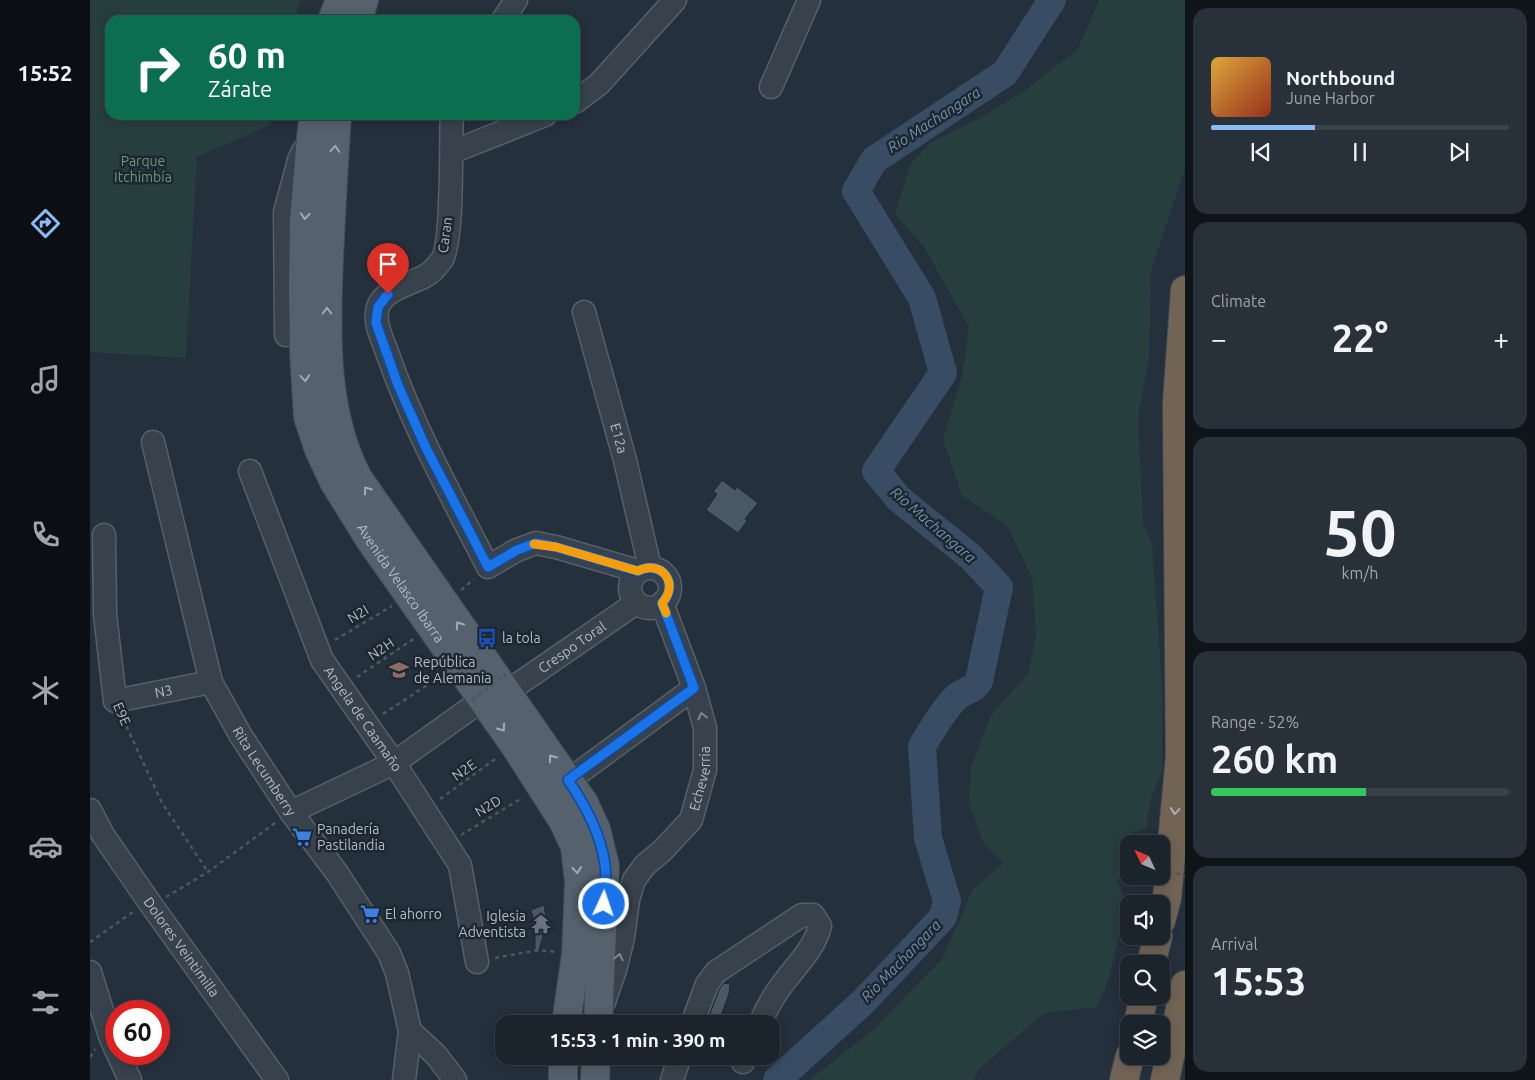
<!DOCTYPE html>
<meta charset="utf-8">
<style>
:root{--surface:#1b242d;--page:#283039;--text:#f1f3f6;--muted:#a0a4aa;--line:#394149;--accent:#8abcf6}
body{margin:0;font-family:Ubuntu,sans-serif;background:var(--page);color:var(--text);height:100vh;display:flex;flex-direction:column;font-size:19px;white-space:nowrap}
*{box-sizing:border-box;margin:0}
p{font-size:16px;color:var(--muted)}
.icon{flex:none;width:28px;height:28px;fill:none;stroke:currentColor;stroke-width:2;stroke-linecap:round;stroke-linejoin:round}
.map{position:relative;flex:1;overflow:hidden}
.sheet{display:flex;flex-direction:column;gap:8px;padding:8px;background:#0f1419;width:350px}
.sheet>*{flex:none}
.top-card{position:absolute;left:15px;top:15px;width:475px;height:105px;border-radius:15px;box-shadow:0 2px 12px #0003,0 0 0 1px var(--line);background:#0b6e4f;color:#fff;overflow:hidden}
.needle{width:32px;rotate:314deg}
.buttons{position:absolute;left:1030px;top:835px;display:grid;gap:10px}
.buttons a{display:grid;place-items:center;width:50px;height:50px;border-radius:10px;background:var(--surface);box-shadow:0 2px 12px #0003,0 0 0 1px var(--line);font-size:25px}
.speed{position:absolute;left:15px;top:1000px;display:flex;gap:10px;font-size:25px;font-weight:700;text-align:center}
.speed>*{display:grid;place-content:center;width:65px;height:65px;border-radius:50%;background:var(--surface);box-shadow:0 2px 12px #0003,0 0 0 1px var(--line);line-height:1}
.speed .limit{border:8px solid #d22;background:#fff;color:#111}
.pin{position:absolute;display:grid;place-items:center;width:42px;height:42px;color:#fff;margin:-51px -21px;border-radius:50% 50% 50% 0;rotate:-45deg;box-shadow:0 0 5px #0007}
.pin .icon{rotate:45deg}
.me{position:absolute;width:55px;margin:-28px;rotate:3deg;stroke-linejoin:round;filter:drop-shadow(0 0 4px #0008)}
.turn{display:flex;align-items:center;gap:18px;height:105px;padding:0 20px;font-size:22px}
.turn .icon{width:65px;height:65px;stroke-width:2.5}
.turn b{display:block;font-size:35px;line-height:42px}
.big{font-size:38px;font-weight:700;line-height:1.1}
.sheet .tile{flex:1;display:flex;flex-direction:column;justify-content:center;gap:8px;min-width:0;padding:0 18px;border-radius:15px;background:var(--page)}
.sheet .dial{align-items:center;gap:0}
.dial b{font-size:65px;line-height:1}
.song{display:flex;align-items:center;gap:15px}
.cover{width:60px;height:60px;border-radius:8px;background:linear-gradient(135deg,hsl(40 70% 55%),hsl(10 70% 35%))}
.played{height:5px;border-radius:2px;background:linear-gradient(90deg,var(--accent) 35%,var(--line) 35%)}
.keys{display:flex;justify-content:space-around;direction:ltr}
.heat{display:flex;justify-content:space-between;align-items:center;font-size:28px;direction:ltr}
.charge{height:8px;border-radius:4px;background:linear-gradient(90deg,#34c759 52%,var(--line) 0)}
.trip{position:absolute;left:405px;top:1015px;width:285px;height:50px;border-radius:15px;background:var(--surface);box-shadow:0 2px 12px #0003,0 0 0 1px var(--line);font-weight:700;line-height:50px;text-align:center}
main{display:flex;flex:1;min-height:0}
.tabs{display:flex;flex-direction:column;width:90px;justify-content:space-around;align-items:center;background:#0b0e12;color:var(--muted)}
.tabs .icon{width:35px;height:35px}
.tabs .current{color:var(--accent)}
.tabs b{font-size:22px;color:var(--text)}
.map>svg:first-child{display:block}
</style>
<main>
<nav class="tabs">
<b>15:52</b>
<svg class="icon current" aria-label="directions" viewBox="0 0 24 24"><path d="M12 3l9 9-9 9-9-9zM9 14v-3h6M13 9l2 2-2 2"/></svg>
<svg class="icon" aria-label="music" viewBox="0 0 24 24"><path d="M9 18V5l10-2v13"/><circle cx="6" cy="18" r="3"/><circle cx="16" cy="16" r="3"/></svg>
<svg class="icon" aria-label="phone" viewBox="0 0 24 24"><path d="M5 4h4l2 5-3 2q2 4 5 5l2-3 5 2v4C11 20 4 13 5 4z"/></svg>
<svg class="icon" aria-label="climate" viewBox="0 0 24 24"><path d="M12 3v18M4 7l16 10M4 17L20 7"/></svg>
<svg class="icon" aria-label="car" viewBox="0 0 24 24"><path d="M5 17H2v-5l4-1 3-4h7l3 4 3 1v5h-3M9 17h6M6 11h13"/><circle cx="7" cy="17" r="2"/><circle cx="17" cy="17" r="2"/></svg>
<svg class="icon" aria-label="filters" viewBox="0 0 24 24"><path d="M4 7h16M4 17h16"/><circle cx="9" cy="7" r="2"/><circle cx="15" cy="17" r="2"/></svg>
</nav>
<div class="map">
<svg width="1095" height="1080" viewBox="0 0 1095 1080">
<rect width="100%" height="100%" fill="#24303c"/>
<!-- green -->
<g fill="#273e3e">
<path d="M 0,0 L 210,0 L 205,20 L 20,20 L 20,115 L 183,115 L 180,125 L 107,157 L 96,358 L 0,352 Z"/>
<path d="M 1009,0 L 1095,0 L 1095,168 L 1061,270 L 1059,358 L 1048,417 L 1053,524 L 1062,544 L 1072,686 L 1072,771 L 1060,802 L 1056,828 L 1040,834 L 1028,882 L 1036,904 L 1019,978 L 1007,1007 L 954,1013 L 889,1069 L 884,1080 L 719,1080 L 783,1030 L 852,959 L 883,889 L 913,863 L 894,844 L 879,804 L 881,767 L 901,715 L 938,674 L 946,636 L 942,578 L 917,525 L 872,496 L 853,440 L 872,376 L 879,327 L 834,247 L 805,214 L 820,165 L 840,143 L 886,120 L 934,91 L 988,49 Z"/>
</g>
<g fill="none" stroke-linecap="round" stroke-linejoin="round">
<!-- river -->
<path stroke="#384d63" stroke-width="28" d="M 687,1080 L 774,1001 L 853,917 L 857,901 L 838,838 L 832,747 L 835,741 C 844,727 857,704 869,695 C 877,690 885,689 889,681 L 909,587 L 881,557 L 809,499 L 786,471 L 853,373 L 832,298 L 766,191 L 784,160 L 915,73 L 962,0"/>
</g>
<!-- building -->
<g fill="#4a5765" stroke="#1f2933">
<path d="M 632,480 L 645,490 L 647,487 L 668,503 L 655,519 L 657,521 L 648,533 L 616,510 L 627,494 L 623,492 Z"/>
<path d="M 454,905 L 457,923 L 448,953 L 445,953 L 445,925 L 441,910 Z"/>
<path d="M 634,983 L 640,984 L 639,994 L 628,1024 L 616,1024 L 629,990 Z"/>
</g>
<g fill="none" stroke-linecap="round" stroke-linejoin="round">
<defs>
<g id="minor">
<path d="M 413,20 L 426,0"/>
<path d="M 681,87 L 719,0"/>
<path d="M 485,102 L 509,84 L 585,0"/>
<path d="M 362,115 C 360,142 364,244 351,261 C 347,266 342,272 337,275 C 322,284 294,289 288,307 C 283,323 293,340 298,355 C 324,429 362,497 398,567 L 427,550 L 446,543 L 466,547 L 548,571"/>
<path d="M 362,152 L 455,115"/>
<path id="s1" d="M 494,312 L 535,460 L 560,568"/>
<path d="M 196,335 L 195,212 L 209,160 L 213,151"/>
<path id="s2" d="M 63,442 L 121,682 L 151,736 L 201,812 L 247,873 L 299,953 L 307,973 L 320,1031 L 314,1080"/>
<path id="s3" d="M 160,471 L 232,660 L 304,763 L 370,865 L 387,962"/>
<path id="s4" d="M 14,535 L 15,614 L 25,701 L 121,682"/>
<circle cx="560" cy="588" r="20"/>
<path id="s5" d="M 417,692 L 546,603"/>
<path d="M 478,781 L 604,688"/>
<path id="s6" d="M 0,810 L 13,835 L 62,906 L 187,1080"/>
<path d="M 201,812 L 304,763 L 392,700"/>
<path d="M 0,972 L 20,1036 L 26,1050"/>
<path id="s7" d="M 514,1002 L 525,970 L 533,938 L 538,900 L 544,880 L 555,865 L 572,851 L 601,820 L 615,770 L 615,728 L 604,688 L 572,603"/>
<path d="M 602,1024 L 617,984 L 626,972 L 712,915 L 723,915 L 730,926 C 725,947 707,965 694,982 C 684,995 676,1009 670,1024"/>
<path d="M 320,1031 L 346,1055 L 365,1080"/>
<path d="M 28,1054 L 40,1080"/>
<path d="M 653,1062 L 656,1056"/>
<path d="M 582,1080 L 590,1056"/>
</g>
<g id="major">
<path d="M 242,20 L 250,0"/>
<path d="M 268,20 L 274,0"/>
<path id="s8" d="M 224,115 L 221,137 L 214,222 L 213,288 L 214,353 L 218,417 L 229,450 L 244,482 L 280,540 L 425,746 L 473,821 L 485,847 L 489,882 L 486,954 L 476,1024"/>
<path d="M 247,115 C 244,163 241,211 239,259 C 236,331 233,412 268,478 L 494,803 L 506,829 L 515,866 L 508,1024"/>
<path d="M 473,1080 L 473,1056"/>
<path d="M 505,1080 L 506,1056"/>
</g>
<g id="highway">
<path d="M 1071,921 L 1077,898 L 1090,756 L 1087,403 L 1095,290"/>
<path d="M 1061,964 L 1068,936"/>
<path d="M 1048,1024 L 1054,996"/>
<path d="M 1034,1080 L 1040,1056"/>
<path d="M 1075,1080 L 1095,985"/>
</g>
</defs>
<!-- minor casing -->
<use href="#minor" stroke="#56606a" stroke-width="25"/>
<!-- major casing -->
<use href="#major" stroke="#414b55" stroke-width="30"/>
<!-- highway casing -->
<use href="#highway" stroke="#434d57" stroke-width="30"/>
<!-- path -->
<g stroke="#465b5c" stroke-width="2.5" stroke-dasharray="4 4" stroke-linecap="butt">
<path d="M 371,590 L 384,579"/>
<path d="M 245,640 L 302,606"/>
<path d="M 267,677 L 325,638"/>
<path d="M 293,714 L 351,676"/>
<path d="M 33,719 L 72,803 L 118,872"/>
<path d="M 350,799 L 408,757"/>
<path d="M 371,835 L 432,798"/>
<path d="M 1039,849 L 1032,848 L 1030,857 L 1039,860"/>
<path d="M 76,897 L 118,872 L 185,823"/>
<path d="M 1036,904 L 1039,904"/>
<path d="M 0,942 L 43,912"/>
<path d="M 405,958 L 448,950 L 466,952"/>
<path d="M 0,1057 L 5,1049"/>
</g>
<!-- minor -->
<use href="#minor" stroke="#37424c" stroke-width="22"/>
<!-- major -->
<use href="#major" stroke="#55616c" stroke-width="28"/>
<!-- highway -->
<use href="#highway" stroke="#726455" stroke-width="28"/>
<!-- path-bridge -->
<g stroke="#465b5c" stroke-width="2.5" stroke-dasharray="4 4" stroke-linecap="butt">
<path d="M 382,700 L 416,674"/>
<path d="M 1071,869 L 1095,876"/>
</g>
</g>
<!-- one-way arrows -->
<defs><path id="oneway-chevron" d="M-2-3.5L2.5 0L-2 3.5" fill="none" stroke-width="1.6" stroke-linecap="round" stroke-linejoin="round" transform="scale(1.25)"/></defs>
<g stroke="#a0abb6">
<use href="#oneway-chevron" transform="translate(245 149) rotate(-86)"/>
<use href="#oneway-chevron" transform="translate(215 216) rotate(94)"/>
<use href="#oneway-chevron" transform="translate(237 311) rotate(-90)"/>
<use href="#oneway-chevron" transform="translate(215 378) rotate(86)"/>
<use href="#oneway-chevron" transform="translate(277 490) rotate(-126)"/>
<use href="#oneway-chevron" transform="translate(369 625) rotate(-125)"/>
<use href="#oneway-chevron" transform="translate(412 728) rotate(54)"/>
<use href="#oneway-chevron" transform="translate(462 758) rotate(-125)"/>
<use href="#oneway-chevron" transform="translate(487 870) rotate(85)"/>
</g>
<g stroke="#7b8690">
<use href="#oneway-chevron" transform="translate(612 716) rotate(-104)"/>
<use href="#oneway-chevron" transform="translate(529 957) rotate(-77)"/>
</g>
<use stroke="#a9b0b7" href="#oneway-chevron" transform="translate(1085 811) rotate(95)"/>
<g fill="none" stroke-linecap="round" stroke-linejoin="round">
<defs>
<path id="route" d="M 298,294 L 288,307 L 286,323 L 308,385 L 336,448 L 398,567 L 427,550 L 446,543 L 466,547 L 548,571 C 572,559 590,584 572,603 L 604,688 L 478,780 C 496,806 511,834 515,865 C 517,878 514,892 514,904"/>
</defs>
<!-- route casing -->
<use href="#route" stroke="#114b97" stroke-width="12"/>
<!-- route -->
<use href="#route" stroke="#1a73e8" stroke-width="9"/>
<!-- slow -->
<path stroke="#f59e0b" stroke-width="9" d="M 444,544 L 466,547 L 548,571 C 572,559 590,584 572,603 L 576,613"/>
</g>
<!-- icons -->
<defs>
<symbol id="bus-bare" viewBox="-9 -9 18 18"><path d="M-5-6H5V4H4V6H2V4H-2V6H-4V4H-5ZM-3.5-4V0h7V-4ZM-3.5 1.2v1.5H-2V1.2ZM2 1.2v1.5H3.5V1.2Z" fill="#1a4fb4" stroke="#1d2731" stroke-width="2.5" paint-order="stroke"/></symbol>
<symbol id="school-bare" viewBox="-9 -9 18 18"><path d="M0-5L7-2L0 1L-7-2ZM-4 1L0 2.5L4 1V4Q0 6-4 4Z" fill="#8d6e63" stroke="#1d2731" stroke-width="2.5" paint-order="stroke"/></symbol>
<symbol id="supermarket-bare" viewBox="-9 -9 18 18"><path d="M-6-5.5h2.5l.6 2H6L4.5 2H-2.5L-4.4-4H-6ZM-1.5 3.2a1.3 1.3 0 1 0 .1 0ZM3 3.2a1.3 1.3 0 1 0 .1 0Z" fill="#3f7fe0" stroke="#1d2731" stroke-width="2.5" paint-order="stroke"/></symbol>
<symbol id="temple-bare" viewBox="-9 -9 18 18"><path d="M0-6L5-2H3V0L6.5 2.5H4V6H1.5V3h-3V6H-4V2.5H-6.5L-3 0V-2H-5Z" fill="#6b7280" stroke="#1d2731" stroke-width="2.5" paint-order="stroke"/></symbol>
</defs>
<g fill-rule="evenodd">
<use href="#bus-bare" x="383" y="624" width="28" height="28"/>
<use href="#school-bare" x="295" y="656" width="28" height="28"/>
<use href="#supermarket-bare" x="198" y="823" width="28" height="28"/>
<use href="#supermarket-bare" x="266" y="900" width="28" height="28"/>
<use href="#temple-bare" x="437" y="910" width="28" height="28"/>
</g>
<g text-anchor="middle" stroke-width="5" stroke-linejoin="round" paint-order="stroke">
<!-- park labels -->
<g font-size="14" fill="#6b9872" stroke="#1d2731">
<text x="53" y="166">Parque<tspan x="53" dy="16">Itchimbía</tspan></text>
</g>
<!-- street labels -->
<g font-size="14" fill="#b3bdc8" stroke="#1d2731">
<text transform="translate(355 235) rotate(-82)" y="5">Caran</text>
<text dy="5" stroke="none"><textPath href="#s1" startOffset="131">E12a</textPath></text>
<text dy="5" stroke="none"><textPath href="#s8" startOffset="494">Avenida Velasco Ibarra</textPath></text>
<text transform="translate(268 614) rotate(-31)" y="5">N2I</text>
<text dy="5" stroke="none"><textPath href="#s5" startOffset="79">Crespo Toral</textPath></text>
<text transform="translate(291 649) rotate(-34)" y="5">N2H</text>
<text dy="5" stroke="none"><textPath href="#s4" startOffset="216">N3</textPath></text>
<text transform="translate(32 714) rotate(67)" y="5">E9E</text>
<text dy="5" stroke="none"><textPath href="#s3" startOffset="274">Angela de Caamaño</textPath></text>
<text transform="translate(374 770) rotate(-35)" y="5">N2E</text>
<text dy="5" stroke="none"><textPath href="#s2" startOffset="351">Rita Lecumberry</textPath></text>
<text dy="5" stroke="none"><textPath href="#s7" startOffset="252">Echeverria</textPath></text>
<text transform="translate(398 806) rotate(-31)" y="5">N2D</text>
<text dy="5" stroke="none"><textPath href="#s6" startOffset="165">Dolores Veintimilla</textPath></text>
</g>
<!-- poi labels -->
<g font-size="14" fill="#b3bdc8" stroke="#1d2731" text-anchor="start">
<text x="412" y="643">la tola</text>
<text x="324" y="667">República<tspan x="324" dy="16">de Alemania</tspan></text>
<text x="227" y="834">Panadería<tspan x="227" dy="16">Pastilandia</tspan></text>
<text x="295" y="919">El ahorro</text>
<text x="436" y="921" text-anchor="end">Iglesia<tspan x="436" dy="16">Adventista</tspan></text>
</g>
<!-- water labels -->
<g font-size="15" font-style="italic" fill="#7490aa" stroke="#1d2731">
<text transform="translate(844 120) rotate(-33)" y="5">Rio Machangara</text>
<text transform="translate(843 525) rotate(41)" y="5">Rio Machangara</text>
<text transform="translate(811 961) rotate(-46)" y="5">Rio Machangara</text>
</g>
</g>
</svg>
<div class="buttons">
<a><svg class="needle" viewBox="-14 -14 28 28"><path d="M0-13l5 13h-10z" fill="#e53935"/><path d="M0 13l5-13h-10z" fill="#a0a4aa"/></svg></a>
<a><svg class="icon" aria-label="sound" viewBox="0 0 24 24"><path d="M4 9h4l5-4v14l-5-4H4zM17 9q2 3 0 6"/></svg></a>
<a><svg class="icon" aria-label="search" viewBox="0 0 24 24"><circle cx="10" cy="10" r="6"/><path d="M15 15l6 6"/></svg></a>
<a><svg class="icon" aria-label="layers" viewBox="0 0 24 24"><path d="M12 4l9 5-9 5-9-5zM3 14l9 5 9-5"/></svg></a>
</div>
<div class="speed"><div class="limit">60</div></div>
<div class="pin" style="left:298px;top:294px;background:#d93025"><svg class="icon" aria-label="arrive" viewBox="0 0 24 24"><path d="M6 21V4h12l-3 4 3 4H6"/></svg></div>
<svg class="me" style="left:514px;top:904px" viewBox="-20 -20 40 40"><circle r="17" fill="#1a73e8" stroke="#fff" stroke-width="3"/><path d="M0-11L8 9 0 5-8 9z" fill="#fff"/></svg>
<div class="trip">15:53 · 1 min · 390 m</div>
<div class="top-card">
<div class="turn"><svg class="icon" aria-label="right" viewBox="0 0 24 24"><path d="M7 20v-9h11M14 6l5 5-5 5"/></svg><div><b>60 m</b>Zárate</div></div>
</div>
</div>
<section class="sheet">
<div class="tile">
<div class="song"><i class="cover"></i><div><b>Northbound</b><p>June Harbor</p></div></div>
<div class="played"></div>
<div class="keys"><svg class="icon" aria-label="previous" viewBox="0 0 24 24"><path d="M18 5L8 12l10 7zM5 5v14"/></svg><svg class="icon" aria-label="pause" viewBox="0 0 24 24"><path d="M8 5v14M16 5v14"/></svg><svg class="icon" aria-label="next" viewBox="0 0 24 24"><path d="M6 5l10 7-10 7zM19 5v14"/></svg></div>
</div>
<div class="tile"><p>Climate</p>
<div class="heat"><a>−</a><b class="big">22°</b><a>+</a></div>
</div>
<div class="tile dial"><b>50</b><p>km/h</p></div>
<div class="tile"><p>Range · 52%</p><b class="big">260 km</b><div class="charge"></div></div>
<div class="tile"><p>Arrival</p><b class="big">15:53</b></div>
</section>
</main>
